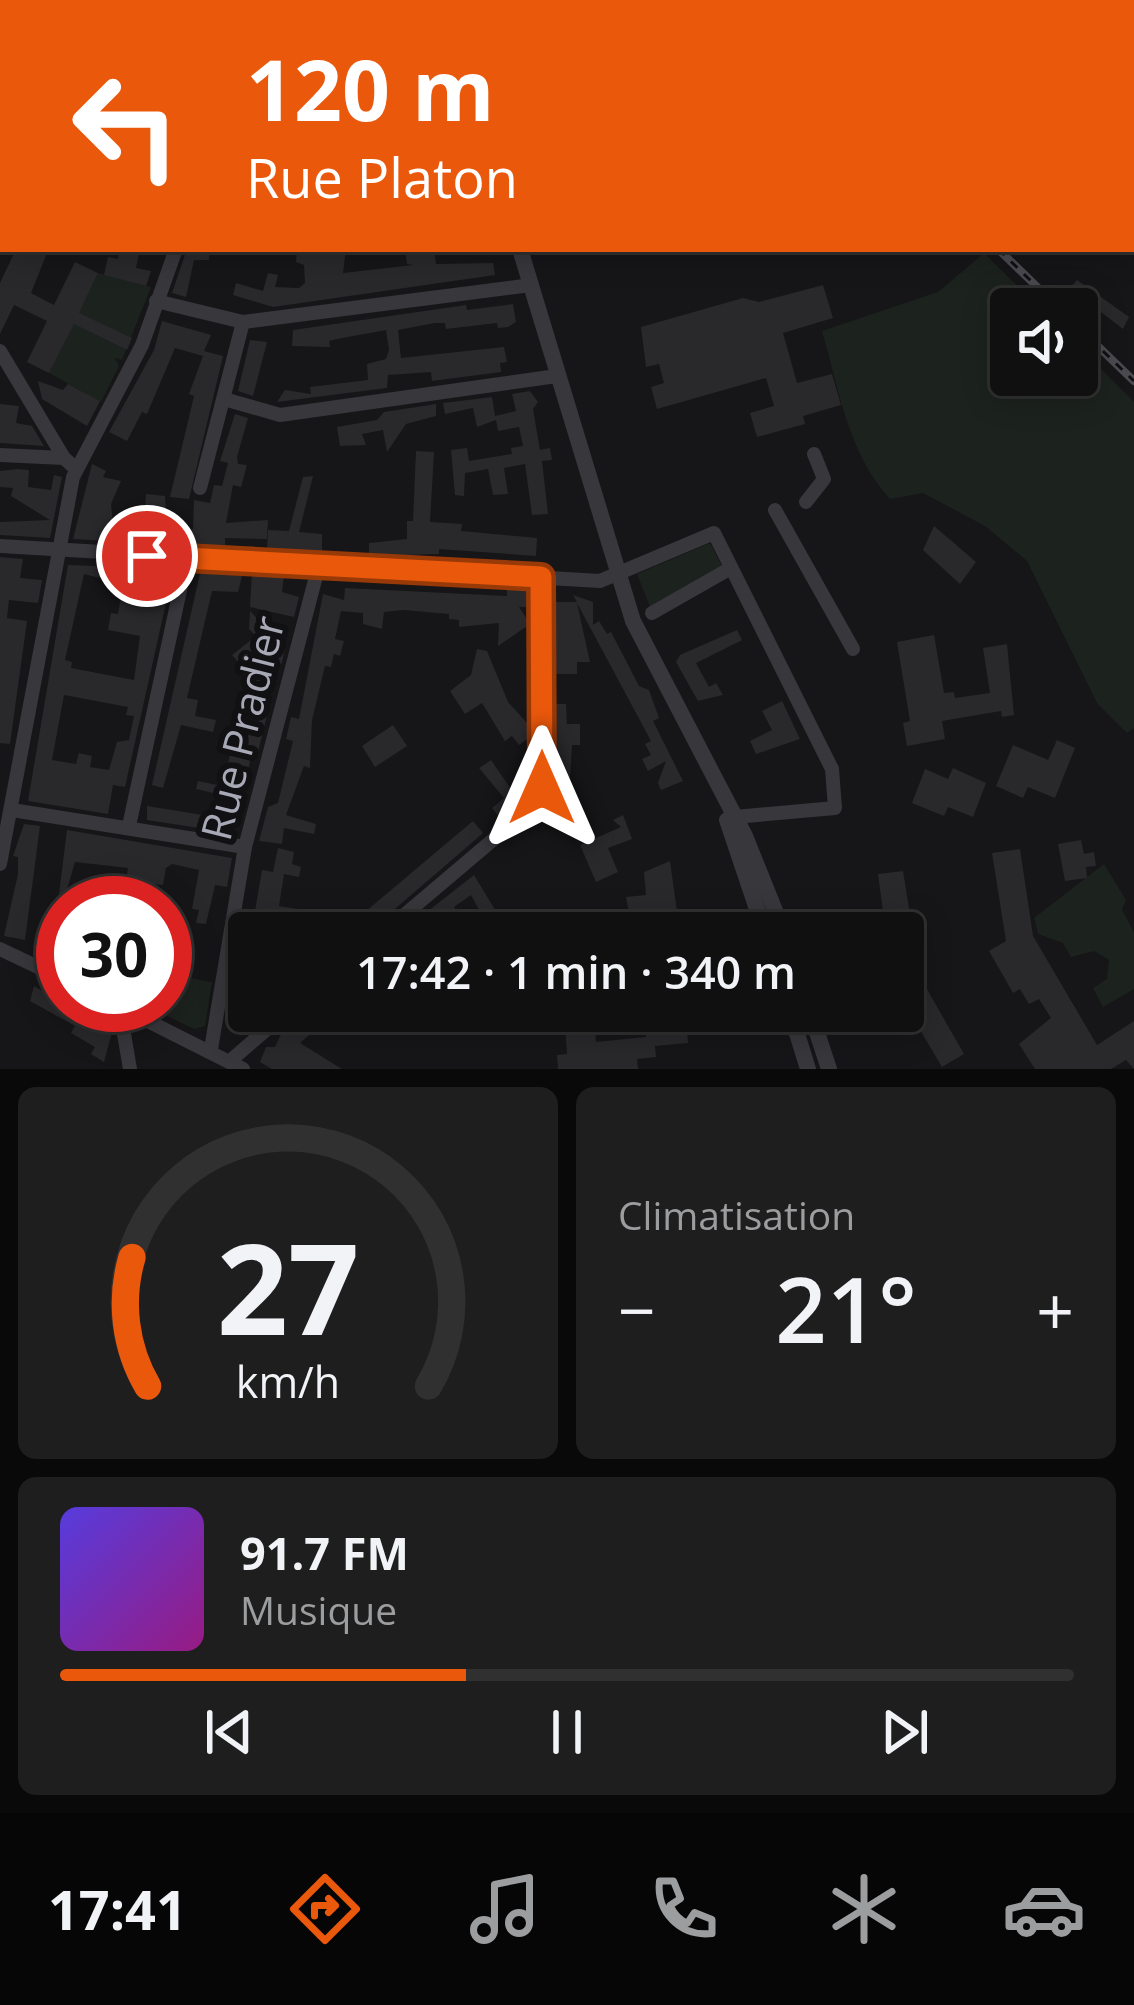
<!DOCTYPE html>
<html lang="fr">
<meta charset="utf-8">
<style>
:root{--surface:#101011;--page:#1e1e1f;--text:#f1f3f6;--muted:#9c9d9f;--line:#303031;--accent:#ea580c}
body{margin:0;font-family:"Open Sans",sans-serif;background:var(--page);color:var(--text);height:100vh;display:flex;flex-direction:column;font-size:45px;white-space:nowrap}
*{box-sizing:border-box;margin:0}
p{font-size:39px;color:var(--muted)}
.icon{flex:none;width:66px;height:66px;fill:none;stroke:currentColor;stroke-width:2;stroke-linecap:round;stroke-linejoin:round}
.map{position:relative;height:1069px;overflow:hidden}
.details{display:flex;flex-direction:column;gap:18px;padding:18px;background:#090909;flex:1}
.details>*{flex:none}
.hud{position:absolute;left:0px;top:0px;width:1134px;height:252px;box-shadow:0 6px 30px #0003,0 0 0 3px var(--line);background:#ea580c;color:#fff;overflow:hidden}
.fabs{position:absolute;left:990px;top:288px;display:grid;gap:24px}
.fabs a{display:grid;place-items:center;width:108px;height:108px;border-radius:12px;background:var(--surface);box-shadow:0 6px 30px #0003,0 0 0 3px var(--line);font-size:60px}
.speed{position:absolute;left:36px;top:876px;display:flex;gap:24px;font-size:60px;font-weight:700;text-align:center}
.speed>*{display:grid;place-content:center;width:156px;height:156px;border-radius:50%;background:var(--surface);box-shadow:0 6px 30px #0003,0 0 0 3px var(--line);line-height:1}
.speed .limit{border:18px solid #d22;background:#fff;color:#111}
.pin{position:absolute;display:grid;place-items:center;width:102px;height:102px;color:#fff;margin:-51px;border:6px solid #fff;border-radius:50%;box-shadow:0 3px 12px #0007}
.me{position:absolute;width:132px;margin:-66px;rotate:0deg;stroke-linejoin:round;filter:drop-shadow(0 0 9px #0008)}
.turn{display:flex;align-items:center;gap:42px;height:252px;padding:0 48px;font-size:54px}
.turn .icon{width:156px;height:156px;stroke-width:2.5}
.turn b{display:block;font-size:84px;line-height:102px}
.big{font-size:90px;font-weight:600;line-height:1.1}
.details .card{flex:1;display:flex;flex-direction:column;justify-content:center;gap:18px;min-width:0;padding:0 42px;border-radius:18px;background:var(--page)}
.details .dial{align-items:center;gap:0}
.dial svg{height:312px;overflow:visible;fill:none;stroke:var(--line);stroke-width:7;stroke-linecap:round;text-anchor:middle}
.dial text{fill:var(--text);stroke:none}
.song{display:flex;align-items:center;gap:36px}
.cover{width:144px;height:144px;border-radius:18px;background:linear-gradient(135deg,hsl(250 70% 55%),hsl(310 70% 35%))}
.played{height:12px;border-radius:6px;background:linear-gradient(90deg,var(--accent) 40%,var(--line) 40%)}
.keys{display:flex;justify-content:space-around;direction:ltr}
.heat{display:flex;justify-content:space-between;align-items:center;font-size:66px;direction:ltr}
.details .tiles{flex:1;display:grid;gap:18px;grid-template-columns:1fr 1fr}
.card:last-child{grid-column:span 2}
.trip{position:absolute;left:228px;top:912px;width:696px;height:120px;border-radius:12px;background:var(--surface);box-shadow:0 6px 30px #0003,0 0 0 3px var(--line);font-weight:600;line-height:120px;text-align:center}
.menu{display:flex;height:192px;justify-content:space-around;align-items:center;background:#060607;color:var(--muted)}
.menu .icon{width:84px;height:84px}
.menu .selected{color:var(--accent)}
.menu b{font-size:54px;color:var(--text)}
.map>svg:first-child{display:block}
</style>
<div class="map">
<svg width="1134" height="1069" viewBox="0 0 1134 1069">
<rect width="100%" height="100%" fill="#161517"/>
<!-- green -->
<g fill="#1c221e">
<path d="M 984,253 L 1041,309 L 1011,309 L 1011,375 L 1077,375 L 1077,345 L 1134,402 L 1134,728 L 1127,733 L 1097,703 L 1027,561 L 985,526 L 923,493 L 890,499 C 848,454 839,389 822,331 L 938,292 Z"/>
<path d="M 98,273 L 151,287 L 122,360 L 115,358 L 119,366 L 101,402 L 49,373 Z"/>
<path d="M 710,543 L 722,566 L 650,607 L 637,574 Z"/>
<path d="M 1104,864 L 1126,900 L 1122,910 L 1134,932 L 1134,989 L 1103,1007 L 1093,988 L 1107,979 L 1109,960 L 1094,951 L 1071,957 L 1063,943 L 1038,934 L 1034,918 Z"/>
<path d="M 165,973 L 212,982 L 205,1026 L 194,1029 L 145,1005 L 165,1005 Z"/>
</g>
<!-- building -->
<g fill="#29282b" fill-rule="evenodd">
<path d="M 16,249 L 47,253 L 31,293 L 54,305 L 75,262 L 98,273 L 79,313 L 132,338 L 127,350 L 74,324 L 49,373 L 27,362 L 47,321 L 14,305 L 0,334 L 0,283 Z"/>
<path d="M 120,249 L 140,249 L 136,268 L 151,271 L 146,286 L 104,275 L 108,257 L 118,259 Z"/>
<path d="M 187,249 L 210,249 L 209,260 L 194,260 L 186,297 L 172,293 Z"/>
<path d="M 297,249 L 346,249 L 343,273 L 413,265 L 407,264 L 405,249 L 434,249 L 436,264 L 493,263 L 495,275 L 273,307 L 233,295 L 236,283 L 263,291 L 268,273 L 278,275 L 275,287 L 299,288 L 305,283 L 304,265 L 296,262 Z"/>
<path d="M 1077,280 L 1129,317 L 1123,329 L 1070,288 Z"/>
<path d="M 823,285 L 833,318 L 783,333 L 797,383 L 832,374 L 841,405 L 803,416 L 805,424 L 757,437 L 750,413 L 774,406 L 766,378 L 657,409 L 651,387 L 664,383 L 659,364 L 646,367 L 641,327 L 743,298 L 759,302 Z"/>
<path d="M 513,304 L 516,322 L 508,327 L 498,328 L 497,323 L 446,329 L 445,323 L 435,323 L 398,330 L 401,358 L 504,347 L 507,362 L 500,363 L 501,372 L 432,381 L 431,372 L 388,375 L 387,388 L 277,402 L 285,390 L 311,394 L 310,387 L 368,380 L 367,364 L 386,359 L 389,350 L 386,330 L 337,339 L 329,341 L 330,347 L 292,346 L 293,330 L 466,305 L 467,310 Z"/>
<path d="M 162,321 L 211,335 L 204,351 L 223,356 L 189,499 L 170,497 L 194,396 L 189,394 L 203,356 L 175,348 L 147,414 L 142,412 L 127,441 L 109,432 L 154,350 Z"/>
<path d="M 250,340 L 267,342 L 253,396 L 238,391 Z"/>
<path d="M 38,381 L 63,390 L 68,384 L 100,401 L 87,426 L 42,399 Z"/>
<path d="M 530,391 L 538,402 L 533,409 L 540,450 L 550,448 L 552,460 L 542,461 L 548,514 L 532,515 L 525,464 L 504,468 L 508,494 L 493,495 L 488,469 L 465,473 L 464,496 L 455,495 L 451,450 L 467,448 L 469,461 L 512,454 L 511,448 L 523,446 L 519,427 L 498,431 L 496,420 L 477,427 L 473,408 L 445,414 L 443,403 L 492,397 L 495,416 L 516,411 L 512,394 Z"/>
<path d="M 0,404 L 19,406 L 16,423 L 32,426 L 44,446 L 0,443 Z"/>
<path d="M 436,404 L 436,416 L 406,424 L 387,452 L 383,430 L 362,434 L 366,445 L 340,446 L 337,427 L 377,420 L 384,412 Z"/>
<path d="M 235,414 L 248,418 L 237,457 L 238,464 L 247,465 L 241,487 L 233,485 L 226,523 L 268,520 L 267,539 L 225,538 L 225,548 L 73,539 L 92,464 L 106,471 L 103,477 L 121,481 L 111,504 L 113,523 L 144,525 L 146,494 L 165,496 L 167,527 L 193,529 L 194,500 L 210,503 L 214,485 L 222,486 L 228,463 L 220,461 Z"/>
<path d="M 416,451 L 434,452 L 430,522 L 462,524 L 461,531 L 537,538 L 536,556 L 439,549 L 439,554 L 369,556 L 369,543 L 407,539 L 407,521 L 413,521 Z"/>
<path d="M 18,469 L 29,470 L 28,487 L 51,490 L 54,475 L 62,477 L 50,538 L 0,535 L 0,522 L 50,520 L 11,496 L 13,488 L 0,487 L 0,471 Z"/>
<path d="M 313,476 L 299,532 L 322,534 L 322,554 L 267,550 L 268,530 L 289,531 L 303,477 Z"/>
<path d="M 934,526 L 976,562 L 960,584 L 923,550 Z"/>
<path d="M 0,557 L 23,559 L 20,578 L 42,580 L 38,603 L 9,600 L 7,618 L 27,621 L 10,744 L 0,743 Z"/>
<path d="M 68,565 L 152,568 L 150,591 L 168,594 L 125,787 L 113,785 L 108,814 L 28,801 ZM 84,574 L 123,584 L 118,614 L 111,613 L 108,630 L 140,636 L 134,680 L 71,668 L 72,662 L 65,660 ZM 64,695 L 128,707 L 126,715 L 134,716 L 129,740 L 117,742 L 109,770 L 90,767 L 92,756 L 79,753 L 76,764 L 52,760 Z"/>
<path d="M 201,569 L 243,572 L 238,592 L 212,591 L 187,698 L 198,700 L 195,716 L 216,720 L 213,732 L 181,725 L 163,788 L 152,785 Z"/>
<path d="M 252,572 L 284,574 L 282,592 L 299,597 L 294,617 L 250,607 Z"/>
<path d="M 507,587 L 530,591 L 530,607 L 519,607 L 530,624 L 498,646 L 499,623 L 459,627 L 459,620 L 449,619 L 449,614 L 403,610 L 384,612 L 382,629 L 363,624 L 363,613 L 341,611 L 335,639 L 344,641 L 340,656 L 334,654 L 331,667 L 325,666 L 312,720 L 310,768 L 304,766 L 286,815 L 316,824 L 314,834 L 284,828 L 282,844 L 259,841 L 268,807 L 278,803 L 293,741 L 286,739 L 291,717 L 299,719 L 323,594 L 344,600 L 345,588 L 507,596 Z"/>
<path d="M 573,595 L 593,602 L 593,625 L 599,621 L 607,634 L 611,632 L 639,686 L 649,690 L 659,718 L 653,721 L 683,781 L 661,790 L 658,783 L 666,761 L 648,771 L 642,759 L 651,755 L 645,744 L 651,741 L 577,603 L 590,662 L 577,662 L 577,674 L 552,674 L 552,602 L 577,602 Z"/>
<path d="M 250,611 L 285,648 L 282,663 L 257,683 L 232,655 L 256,636 L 249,629 Z"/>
<path d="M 737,630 L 742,640 L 696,663 L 709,687 L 716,683 L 723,695 L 698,701 L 676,662 L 680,655 Z"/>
<path d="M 934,635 L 944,693 L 954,692 L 955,698 L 990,693 L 983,648 L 1007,644 L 1014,715 L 1002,717 L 1001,711 L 942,721 L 945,739 L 907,746 L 903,723 L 910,721 L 897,642 Z"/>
<path d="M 477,649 L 487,651 L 508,702 L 527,723 L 529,738 L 519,745 L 512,736 L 505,741 L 482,703 L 465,714 L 450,691 L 471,675 Z"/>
<path d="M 257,695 L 271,699 L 258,752 L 245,749 Z"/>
<path d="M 782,701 L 800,739 L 756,754 L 750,741 L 772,730 L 762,711 Z"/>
<path d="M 552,704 L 566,704 L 567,724 L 580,724 L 580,745 L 572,745 L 569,795 L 553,795 Z"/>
<path d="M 393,725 L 407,746 L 375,767 L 362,746 Z"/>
<path d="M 1057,740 L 1075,748 L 1055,798 L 1028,787 L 1023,798 L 996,786 L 1013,745 L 1048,760 Z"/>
<path d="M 230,755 L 250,760 L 244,807 L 229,804 L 230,797 L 196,789 L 198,781 L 222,786 Z"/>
<path d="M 491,760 L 520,802 L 501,819 L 492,808 L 504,798 L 479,768 Z"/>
<path d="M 953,768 L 986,783 L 973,817 L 948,807 L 944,816 L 912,803 L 925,769 L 948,779 Z"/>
<path d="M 147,806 L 234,820 L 231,833 L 147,820 Z"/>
<path d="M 623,815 L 632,839 L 608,848 L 618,872 L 596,882 L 580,845 L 621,827 L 613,820 Z"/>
<path d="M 473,821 L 483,833 L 367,933 L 350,933 L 346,928 Z"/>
<path d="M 24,824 L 40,826 L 25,940 L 4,936 L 18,874 L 18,857 L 13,856 Z"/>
<path d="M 67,830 L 232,858 L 227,887 L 215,885 L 206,924 L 196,923 L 199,910 L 192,909 L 199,870 L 172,864 L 166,868 L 163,885 L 136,882 L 132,903 L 122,903 L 128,868 L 75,862 L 63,903 L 63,958 L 58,959 L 44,952 L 59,894 Z"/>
<path d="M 1081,840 L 1084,854 L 1094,852 L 1096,866 L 1086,867 L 1087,878 L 1065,881 L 1058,844 Z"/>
<path d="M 278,848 L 294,852 L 292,864 L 301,867 L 299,877 L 284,874 L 279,906 L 303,910 L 307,933 L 287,933 L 289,923 L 254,917 L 262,870 L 273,872 Z"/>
<path d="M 1020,849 L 1033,936 L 1097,1045 L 1134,1021 L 1134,1069 L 1126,1060 L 1111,1069 L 1035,1069 L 1019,1044 L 1051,1018 L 1039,999 L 1029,1004 L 1020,989 L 1013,993 L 989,951 L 1006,941 L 992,853 Z"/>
<path d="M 670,861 L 680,933 L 562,933 L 568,916 L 629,913 L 626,897 L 646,895 L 644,872 Z"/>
<path d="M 903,871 L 920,977 L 964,1054 L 942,1067 L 903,1001 L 903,933 L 886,933 L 878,874 Z"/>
<path d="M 474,875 L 500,918 L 488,926 L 471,895 L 454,907 L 459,915 L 450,920 L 453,925 L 442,933 L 426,929 L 418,919 Z"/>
<path d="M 34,986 L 112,1032 L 104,1062 L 91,1054 L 95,1047 L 71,1033 L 75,1026 L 30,1001 Z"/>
<path d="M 308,1011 L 337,1011 L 300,1043 L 342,1069 L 272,1069 L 260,1062 L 266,1047 L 275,1047 L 283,1030 L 290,1033 Z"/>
<path d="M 564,1011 L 594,1011 L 596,1042 L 646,1037 L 643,1011 L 686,1011 L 688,1043 L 655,1046 L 656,1057 L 637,1059 L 638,1069 L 558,1069 L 557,1055 L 567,1054 Z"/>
</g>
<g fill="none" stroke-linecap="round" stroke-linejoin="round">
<!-- minor -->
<g stroke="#37373c" stroke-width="14">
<path d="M 35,0 L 36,3"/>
<path d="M 777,0 L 784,3"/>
<path d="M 830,0 L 830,3"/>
<path d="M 276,3 L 277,0"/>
<path d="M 762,3 L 765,0"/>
<path d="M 1131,18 L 1134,14"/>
<path d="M 0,129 L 3,130"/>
<path d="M 1131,208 L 1134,209"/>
<path d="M 156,301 L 243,322 L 531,285"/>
<path d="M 0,351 L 64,458 L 76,469"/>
<path d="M 224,399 L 280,415 L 557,376"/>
<path d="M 0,455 L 64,458"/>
<path d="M 200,488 L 243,322"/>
<path d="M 806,502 L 824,479 L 814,454"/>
<path d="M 775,510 L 853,649"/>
<path d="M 0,546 L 600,581 L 714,533 L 832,769 L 835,808 L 735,817"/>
<path d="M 652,613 L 731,568"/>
<path d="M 12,810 L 245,847"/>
<path d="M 129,826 L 187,558"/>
<path d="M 0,864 L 73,477 L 142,345 L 176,249"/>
<path d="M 383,933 L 540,800 L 541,577"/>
<path d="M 0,949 L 63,979"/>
<path d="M 116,1005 L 243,1069"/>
<path d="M 126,1009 L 122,1022 L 130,1069"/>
<path d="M 211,1049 L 245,847 L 319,565"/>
<path d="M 230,1061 L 288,1011"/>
</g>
<!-- tertiary -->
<g stroke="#37373c" stroke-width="16">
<path d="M 446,0 L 447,3"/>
<path d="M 520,249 L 633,621 L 745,836 L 784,933"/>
<path d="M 727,820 L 765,933"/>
<path d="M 790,1011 L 808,1069"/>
<path d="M 810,1011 L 829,1069"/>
</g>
<defs>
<g id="rail">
<path d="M 737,0 L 740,3"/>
<path d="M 998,249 L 1060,309"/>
<path d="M 1077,326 L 1134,381"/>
</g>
</defs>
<!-- rail casing -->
<use href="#rail" stroke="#4a4a50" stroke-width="8"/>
<!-- rail -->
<use href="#rail" stroke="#111012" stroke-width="3" stroke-dasharray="9" stroke-linecap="butt"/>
</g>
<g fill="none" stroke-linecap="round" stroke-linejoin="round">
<defs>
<path id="route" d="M 147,556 L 541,577 L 542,788"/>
</defs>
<!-- route casing -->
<use href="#route" stroke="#983908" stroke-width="30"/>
<!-- route -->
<use href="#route" stroke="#ea580c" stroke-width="21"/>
</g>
<g text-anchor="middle" stroke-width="12" stroke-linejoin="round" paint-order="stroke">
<!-- street labels -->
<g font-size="42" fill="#a8a9b6" stroke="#111012">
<text transform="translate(243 728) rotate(-76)" y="15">Rue Pradier</text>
</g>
</g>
</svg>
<div class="fabs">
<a><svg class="icon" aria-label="sound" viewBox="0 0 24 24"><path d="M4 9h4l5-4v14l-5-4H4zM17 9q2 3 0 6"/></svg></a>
</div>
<div class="speed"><div class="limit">30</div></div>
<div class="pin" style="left:147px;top:556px;background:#d93025"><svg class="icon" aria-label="arrive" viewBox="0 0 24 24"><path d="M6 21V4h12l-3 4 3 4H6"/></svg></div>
<svg class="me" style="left:542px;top:788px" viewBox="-20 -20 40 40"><path d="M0-17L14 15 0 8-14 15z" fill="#ea580c" stroke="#fff" stroke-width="4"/></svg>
<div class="trip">17:42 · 1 min · 340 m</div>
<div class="hud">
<div class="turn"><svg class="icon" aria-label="left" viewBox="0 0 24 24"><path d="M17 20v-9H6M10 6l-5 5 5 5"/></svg><div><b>120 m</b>Rue Platon</div></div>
</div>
</div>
<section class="details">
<div class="tiles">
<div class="card dial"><svg viewBox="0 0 100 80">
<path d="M14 69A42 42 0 1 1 86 69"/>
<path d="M14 69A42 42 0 0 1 10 36" stroke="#ea580c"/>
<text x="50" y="56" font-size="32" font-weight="700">27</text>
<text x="50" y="72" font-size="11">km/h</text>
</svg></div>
<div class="card"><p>Climatisation</p>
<div class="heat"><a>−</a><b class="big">21°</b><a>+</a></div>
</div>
<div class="card">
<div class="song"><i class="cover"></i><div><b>91.7 FM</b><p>Musique</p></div></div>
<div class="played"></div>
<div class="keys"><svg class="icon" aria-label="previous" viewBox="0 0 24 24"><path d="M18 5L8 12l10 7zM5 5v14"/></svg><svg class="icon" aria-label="pause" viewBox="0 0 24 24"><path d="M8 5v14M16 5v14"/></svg><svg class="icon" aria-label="next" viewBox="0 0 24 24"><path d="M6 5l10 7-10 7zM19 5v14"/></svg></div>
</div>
</div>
</section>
<nav class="menu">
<b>17:41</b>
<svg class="icon selected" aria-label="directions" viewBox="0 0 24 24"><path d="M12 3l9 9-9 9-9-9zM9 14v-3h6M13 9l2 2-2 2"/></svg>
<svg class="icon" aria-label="music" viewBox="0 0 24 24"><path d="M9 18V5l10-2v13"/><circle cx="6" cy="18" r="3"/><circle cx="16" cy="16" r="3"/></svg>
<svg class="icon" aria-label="phone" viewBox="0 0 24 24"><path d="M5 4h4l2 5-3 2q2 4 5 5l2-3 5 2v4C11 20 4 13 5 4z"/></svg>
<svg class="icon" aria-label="climate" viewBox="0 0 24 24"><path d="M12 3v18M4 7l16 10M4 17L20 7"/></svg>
<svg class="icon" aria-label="car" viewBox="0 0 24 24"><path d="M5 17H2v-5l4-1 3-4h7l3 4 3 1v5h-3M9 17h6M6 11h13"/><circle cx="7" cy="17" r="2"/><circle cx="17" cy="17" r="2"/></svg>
</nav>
